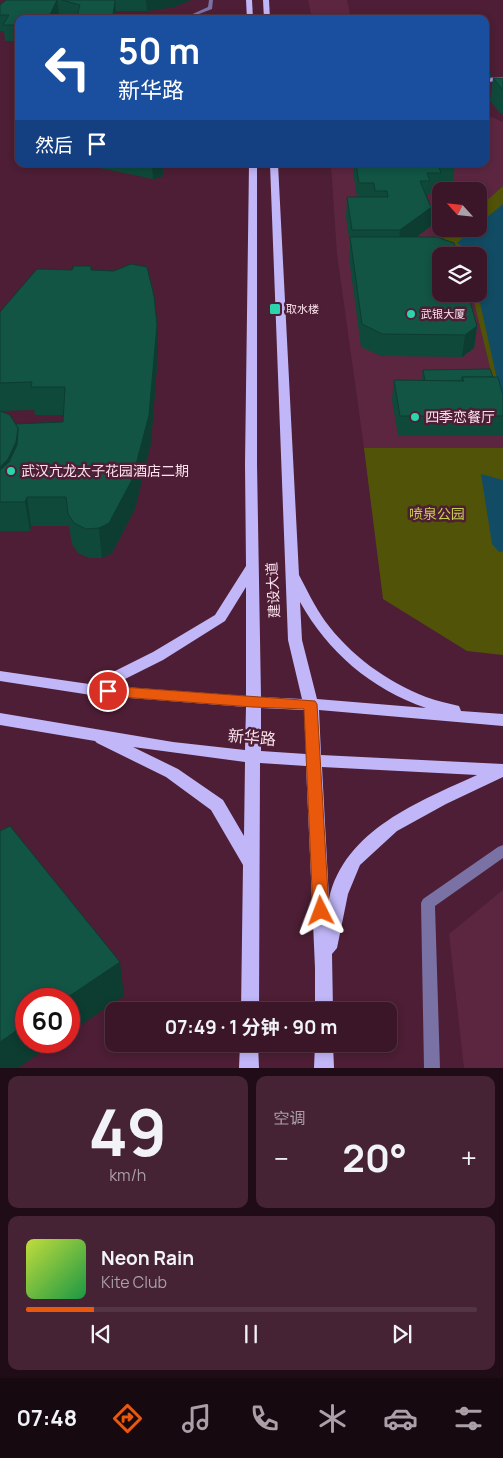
<!DOCTYPE html>
<html lang="zh">
<meta charset="utf-8">
<style>
:root{--surface:#3a1628;--page:#452334;--text:#f1f3f6;--muted:#ab9fa8;--line:#543545;--accent:#ea580c}
body{margin:0;font-family:Manrope,"Noto Sans SC",sans-serif;background:var(--page);color:var(--text);height:100vh;display:flex;flex-direction:column;font-size:19px;white-space:nowrap}
*{box-sizing:border-box;margin:0}
p{font-size:16px;color:var(--muted)}
.icon{flex:none;width:28px;height:28px;fill:none;stroke:currentColor;stroke-width:2;stroke-linecap:round;stroke-linejoin:round}
.map{position:relative;height:1068px;overflow:hidden}
.drawer{display:flex;flex-direction:column;gap:8px;padding:8px;background:#200c16;flex:1}
.drawer>*{flex:none}
.hud{position:absolute;left:15px;top:15px;width:474px;height:152px;border-radius:10px;box-shadow:0 2px 8px #0003,0 0 0 1px var(--line);background:#1a4fa0;color:#fff;overflow:hidden}
.needle{width:32px;rotate:297deg}
.tools{position:absolute;left:432px;top:182px;display:grid;gap:10px}
.tools a{display:grid;place-items:center;width:55px;height:55px;border-radius:10px;background:var(--surface);box-shadow:0 2px 8px #0003,0 0 0 1px var(--line);font-size:25px}
.speed{position:absolute;left:15px;top:988px;display:flex;gap:10px;font-size:25px;font-weight:700;text-align:center}
.speed>*{display:grid;place-content:center;width:65px;height:65px;border-radius:50%;background:var(--surface);box-shadow:0 2px 8px #0003,0 0 0 1px var(--line);line-height:1}
.speed .limit{border:8px solid #d22;background:#fff;color:#111}
.pin{position:absolute;display:grid;place-items:center;width:42px;height:42px;color:#fff;margin:-21px;border:2px solid #fff;border-radius:50%;box-shadow:0 1px 5px #0007}
.me{position:absolute;width:55px;margin:-28px;rotate:357deg;stroke-linejoin:round;filter:drop-shadow(0 0 4px #0008)}
.turn{display:flex;align-items:center;gap:18px;height:105px;padding:0 20px;font-size:22px}
.turn .icon{width:65px;height:65px;stroke-width:2.5}
.turn b{display:block;font-size:35px;line-height:42px}
.then{display:flex;align-items:center;height:48px;padding:0 20px;background:#0003;gap:10px;font-size:19px}
.big{font-size:38px;font-weight:700;line-height:1.1}
.drawer .widget{flex:1;display:flex;flex-direction:column;justify-content:center;gap:8px;min-width:0;padding:0 18px;border-radius:10px;background:var(--page)}
.drawer .dial{align-items:center;gap:0}
.dial b{font-size:65px;line-height:1}
.song{display:flex;align-items:center;gap:15px}
.cover{width:60px;height:60px;border-radius:8px;background:linear-gradient(135deg,hsl(70 70% 55%),hsl(140 70% 35%))}
.played{height:5px;border-radius:2px;background:linear-gradient(90deg,var(--accent) 15%,var(--line) 15%)}
.keys{display:flex;justify-content:space-around;direction:ltr}
.heat{display:flex;justify-content:space-between;align-items:center;font-size:28px;direction:ltr}
.drawer .tiles{flex:1;display:grid;gap:8px;grid-template-columns:1fr 1fr}
.widget:last-child{grid-column:span 2}
.trip{position:absolute;left:105px;top:1002px;width:292px;height:50px;border-radius:10px;background:var(--surface);box-shadow:0 2px 8px #0003,0 0 0 1px var(--line);font-weight:700;line-height:50px;text-align:center}
.tab-bar{display:flex;height:80px;justify-content:space-around;align-items:center;background:#170910;color:var(--muted)}
.tab-bar .icon{width:35px;height:35px}
.tab-bar .on{color:var(--accent)}
.tab-bar b{font-size:22px;color:var(--text)}
.map>svg:first-child{display:block}
</style>
<div class="map">
<svg width="503" height="1068" viewBox="0 0 503 1068">
<rect width="100%" height="100%" fill="#4d1e35"/>
<!-- built -->
<g fill="#5c2640">
<path d="M 308,0 L 347,0 L 351,19 L 312,19 Z"/>
<path d="M 485,114 L 503,122 L 503,186 L 479,207 L 479,191 L 441,191 L 441,229 L 455,229 L 442,240 L 463,256 L 441,256 L 441,294 L 472,294 L 503,421 L 503,448 L 364,448 L 337,254 L 331,164 L 485,164 Z"/>
<path d="M 503,890 L 503,1068 L 464,1068 L 449,934 Z"/>
</g>
<!-- green -->
<g fill="#515308">
<path d="M 503,186 L 503,421 L 472,294 L 479,294 L 479,256 L 446,254 L 442,240 L 455,229 L 479,229 L 479,207 Z"/>
<path d="M 364,448 L 503,448 L 503,655 L 467,651 L 383,599 Z"/>
</g>
<!-- water -->
<g fill="#114c64">
<path d="M 503,204 L 503,406 L 478,294 L 480,258 L 457,243 L 473,229 L 479,229 L 479,224 Z"/>
<path d="M 481,474 L 503,480 L 503,551 L 499,552 L 492,544 Z"/>
</g>
<g fill="none" stroke-linecap="round" stroke-linejoin="round">
<!-- lane -->
<path fill="#7a71a5" fill-rule="evenodd" d="M 209,0 L 213,0 L 212,9 L 191,17 L 195,19 L 167,17 L 148,19 L 167,15 L 186,17 L 208,7 Z"/>
<!-- street -->
<path fill="#7a71a5" fill-rule="evenodd" d="M 503,845 L 503,858 L 435,906 L 440,1068 L 424,1068 L 421,903 L 423,899 L 498,847 Z"/>
<!-- secondary -->
<path fill="#a394e7" fill-rule="evenodd" d="M 503,77 L 503,81 L 485,82 L 485,78 Z"/>
<!-- primary -->
<g fill="#c1b7f8" fill-rule="evenodd">
<path d="M 246,0 L 252,0 L 253,19 L 247,19 Z"/>
<path d="M 263,0 L 269,0 L 270,19 L 264,19 Z"/>
<path d="M 249,164 L 257,164 L 257,464 L 261,697 L 302,699 L 288,640 L 270,164 L 278,164 L 299,575 C 307,590 315,607 325,621 C 350,655 387,682 426,697 C 437,701 448,703 459,706 L 461,711 L 503,714 L 503,726 L 319,710 L 321,755 L 503,764 L 503,777 L 446,804 L 397,831 L 360,865 L 348,894 L 337,948 L 332,954 L 333,1011 L 315,1011 L 315,968 L 306,766 L 260,763 L 259,1011 L 241,1011 L 243,865 L 211,810 L 166,777 L 97,743 L 95,741 L 0,725 L 0,713 L 173,742 L 245,750 L 246,707 L 91,695 L 0,681 L 0,671 L 89,684 L 153,652 L 215,615 L 246,566 L 245,464 ZM 246,587 L 246,696 L 111,686 L 163,660 L 225,621 ZM 300,602 C 328,652 371,689 426,708 L 317,699 L 302,640 ZM 261,708 L 304,710 L 306,754 L 261,751 ZM 133,747 L 245,762 L 244,836 L 223,800 L 178,769 ZM 322,767 L 477,775 C 420,801 344,830 329,899 Z"/>
<path d="M 240,1044 L 258,1044 L 259,1068 L 239,1068 Z"/>
<path d="M 315,1044 L 333,1044 L 334,1068 L 314,1068 Z"/>
</g>
</g>
<!-- wall -->
<g fill="#0f493a">
<path d="M 6,0 L 191,0 L 174,7 L 147,11 L 116,11 L 116,16 L 121,19 L 75,19 L 59,14 L 19,19 L 19,41 L 5,41 L 4,31 L 0,31 L 0,5 Z"/>
<path d="M 485,66 L 491,73 L 488,96 L 485,96 Z"/>
<path d="M 493,78 L 503,78 L 503,113 L 500,113 L 490,101 Z"/>
<path d="M 80,164 L 178,164 L 178,165 L 164,168 L 162,177 L 153,179 Z"/>
<path d="M 353,164 L 455,164 L 453,183 L 440,183 L 439,193 L 428,193 L 428,200 L 431,226 L 416,237 L 477,326 L 474,348 L 462,357 L 381,356 L 361,347 L 349,258 L 350,245 L 346,217 L 347,197 L 357,197 L 353,171 Z"/>
<path d="M 92,270 L 158,352 L 151,443 L 135,509 L 112,553 L 102,558 L 89,558 L 78,553 L 72,544 L 69,526 L 31,526 L 30,531 L 0,531 L 0,411 L 15,424 L 63,422 L 64,415 L 35,415 L 34,410 L 0,411 L 0,312 Z"/>
<path d="M 423,370 L 493,377 L 503,395 L 503,436 L 398,436 L 392,400 L 394,380 L 423,381 L 422,377 Z"/>
</g>
<!-- shaded-wall -->
<g fill="#0d3c30">
<path d="M 57,0 L 59,14 L 57,19 L 48,19 Z"/>
<path d="M 115,0 L 116,11 L 115,19 L 113,15 Z"/>
<path d="M 146,0 L 191,0 L 174,7 L 147,11 Z"/>
<path d="M 152,164 L 178,164 L 178,165 L 164,168 L 162,177 L 153,179 Z"/>
<path d="M 433,206 L 431,226 L 398,251 L 400,230 Z"/>
<path d="M 157,325 L 158,352 L 151,443 L 135,509 L 112,553 L 102,558 L 99,528 Z"/>
<path d="M 477,326 L 474,348 L 462,357 L 465,335 Z"/>
<path d="M 18,428 L 23,460 L 0,502 L 0,467 Z"/>
<path d="M 27,497 L 31,526 L 30,531 L 25,502 Z"/>
<path d="M 120,962 L 124,996 L 69,1033 L 69,999 L 65,999 Z"/>
<path d="M 26,1024 L 26,1041 L 57,1041 L 18,1068 L 0,1068 L 0,1042 Z"/>
</g>
<!-- building -->
<g fill="#125544" stroke="#0d3c30">
<path d="M 6,0 L 57,0 L 48,19 L 19,19 L 19,25 L 3,25 L 9,15 L 0,15 L 0,5 Z"/>
<path d="M 62,0 L 115,0 L 113,15 L 121,18 L 121,19 L 81,19 L 82,18 L 77,16 L 80,5 Z"/>
<path d="M 485,66 L 491,73 L 485,73 Z"/>
<path d="M 493,78 L 503,78 L 503,90 Z"/>
<path d="M 356,164 L 455,164 L 438,164 L 441,173 L 427,173 L 430,181 L 420,181 L 430,205 L 433,206 L 400,230 L 352,230 L 347,197 L 388,197 L 387,191 L 375,191 L 374,183 L 359,183 Z"/>
<path d="M 350,237 L 437,237 L 454,243 L 458,256 L 441,256 L 441,294 L 468,294 L 477,326 L 465,335 L 382,334 L 362,324 Z"/>
<path d="M 131,264 L 147,267 L 154,296 L 157,325 L 149,415 L 132,480 L 109,523 L 99,528 L 86,529 L 74,523 L 68,514 L 66,497 L 27,497 L 25,502 L 0,502 L 0,470 L 9,462 L 17,445 L 18,431 L 18,428 L 15,424 L 63,422 L 65,387 L 31,387 L 32,382 L 0,383 L 0,312 L 37,269 L 72,270 L 74,266 L 91,266 L 91,270 L 114,271 Z"/>
<path d="M 490,369 L 493,377 L 462,377 L 462,381 L 425,381 L 423,370 Z"/>
<path d="M 462,377 L 498,377 L 503,395 L 503,416 L 400,416 L 394,380 L 464,381 Z"/>
<path d="M 0,411 L 10,415 L 18,428 L 16,442 L 8,459 L 0,467 Z"/>
<path d="M 10,826 L 120,962 L 65,999 L 26,999 L 26,1024 L 0,1042 L 0,831 Z"/>
</g>
<!-- route -->
<path fill="#ea580c" stroke="#983908" d="M 108,686 L 315,701 L 317,704 L 329,911 L 327,916 L 321,918 L 316,916 L 313,911 L 304,709 L 252,707 L 108,696 L 104,694 L 102,691 L 104,687 Z"/>
<!-- markers -->
<g fill="#2bd5ac" stroke="#4d1e35" stroke-width="2">
<rect x="269" y="303" width="12" height="12" rx="2.5"/>
<circle cx="411" cy="314" r="5"/>
<circle cx="415" cy="417" r="5"/>
<circle cx="11" cy="471" r="5"/>
</g>
<g text-anchor="middle" stroke-width="5" stroke-linejoin="round" paint-order="stroke">
<!-- far-poi labels -->
<g font-size="11" fill="#fce2ec" stroke="#4d1e35" text-anchor="start">
<text x="286" y="313">取水楼</text>
<text x="421" y="318">武银大厦</text>
</g>
<!-- poi labels -->
<g font-size="14" fill="#fce2ec" stroke="#4d1e35" text-anchor="start">
<text x="425" y="422">四季恋餐厅</text>
<text x="21" y="476">武汉亢龙太子花园酒店二期</text>
</g>
<!-- park labels -->
<g font-size="14" fill="#c6cc4d" stroke="#4d1e35">
<text x="437" y="519">喷泉公园</text>
</g>
<!-- street labels -->
<g font-size="14" fill="#fce2ec" stroke="#4d1e35">
<text transform="translate(273 590) rotate(-93)" y="5">建设大道</text>
</g>
<!-- near-street labels -->
<g font-size="16" fill="#fce2ec" stroke="#4d1e35">
<text transform="translate(252 737) rotate(5)" y="6">新华路</text>
</g>
</g>
</svg>
<div class="tools">
<a><svg class="needle" viewBox="-14 -14 28 28"><path d="M0-13l5 13h-10z" fill="#e53935"/><path d="M0 13l5-13h-10z" fill="#ab9fa8"/></svg></a>
<a><svg class="icon" aria-label="layers" viewBox="0 0 24 24"><path d="M12 4l9 5-9 5-9-5zM3 14l9 5 9-5"/></svg></a>
</div>
<div class="speed"><div class="limit">60</div></div>
<div class="pin" style="left:108px;top:691px;background:#d93025"><svg class="icon" aria-label="arrive" viewBox="0 0 24 24"><path d="M6 21V4h12l-3 4 3 4H6"/></svg></div>
<svg class="me" style="left:321px;top:911px" viewBox="-20 -20 40 40"><path d="M0-17L14 15 0 8-14 15z" fill="#ea580c" stroke="#fff" stroke-width="4"/></svg>
<div class="trip">07:49 · 1 分钟 · 90 m</div>
<div class="hud">
<div class="turn"><svg class="icon" aria-label="left" viewBox="0 0 24 24"><path d="M17 20v-9H6M10 6l-5 5 5 5"/></svg><div><b>50 m</b>新华路</div></div>
<div class="then">然后<svg class="icon" aria-label="arrive" viewBox="0 0 24 24"><path d="M6 21V4h12l-3 4 3 4H6"/></svg></div>
</div>
</div>
<section class="drawer">
<div class="tiles">
<div class="widget dial"><b>49</b><p>km/h</p></div>
<div class="widget"><p>空调</p>
<div class="heat"><a>−</a><b class="big">20°</b><a>+</a></div>
</div>
<div class="widget">
<div class="song"><i class="cover"></i><div><b>Neon Rain</b><p>Kite Club</p></div></div>
<div class="played"></div>
<div class="keys"><svg class="icon" aria-label="previous" viewBox="0 0 24 24"><path d="M18 5L8 12l10 7zM5 5v14"/></svg><svg class="icon" aria-label="pause" viewBox="0 0 24 24"><path d="M8 5v14M16 5v14"/></svg><svg class="icon" aria-label="next" viewBox="0 0 24 24"><path d="M6 5l10 7-10 7zM19 5v14"/></svg></div>
</div>
</div>
</section>
<nav class="tab-bar">
<b>07:48</b>
<svg class="icon on" aria-label="directions" viewBox="0 0 24 24"><path d="M12 3l9 9-9 9-9-9zM9 14v-3h6M13 9l2 2-2 2"/></svg>
<svg class="icon" aria-label="music" viewBox="0 0 24 24"><path d="M9 18V5l10-2v13"/><circle cx="6" cy="18" r="3"/><circle cx="16" cy="16" r="3"/></svg>
<svg class="icon" aria-label="phone" viewBox="0 0 24 24"><path d="M5 4h4l2 5-3 2q2 4 5 5l2-3 5 2v4C11 20 4 13 5 4z"/></svg>
<svg class="icon" aria-label="climate" viewBox="0 0 24 24"><path d="M12 3v18M4 7l16 10M4 17L20 7"/></svg>
<svg class="icon" aria-label="car" viewBox="0 0 24 24"><path d="M5 17H2v-5l4-1 3-4h7l3 4 3 1v5h-3M9 17h6M6 11h13"/><circle cx="7" cy="17" r="2"/><circle cx="17" cy="17" r="2"/></svg>
<svg class="icon" aria-label="filters" viewBox="0 0 24 24"><path d="M4 7h16M4 17h16"/><circle cx="9" cy="7" r="2"/><circle cx="15" cy="17" r="2"/></svg>
</nav>
